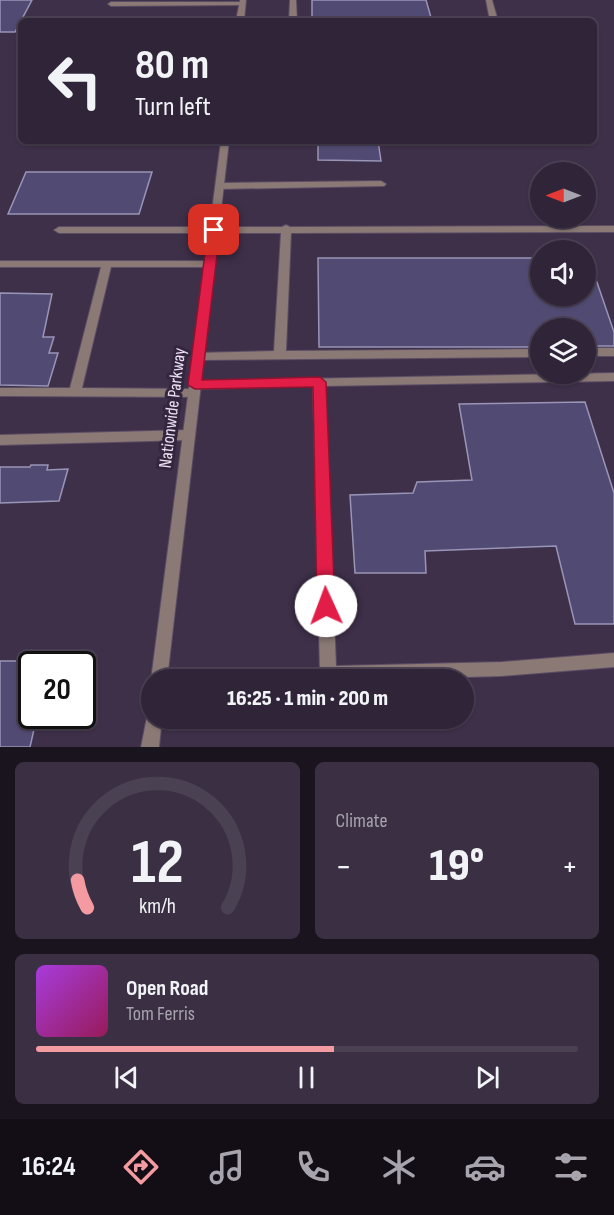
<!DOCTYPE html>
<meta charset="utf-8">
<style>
:root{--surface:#2f2438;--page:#3b3043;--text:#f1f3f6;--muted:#a7a4ae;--line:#4a4153;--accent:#f49aa1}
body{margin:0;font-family:"Sofia Sans Condensed",sans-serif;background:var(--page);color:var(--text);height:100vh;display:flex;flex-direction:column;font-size:22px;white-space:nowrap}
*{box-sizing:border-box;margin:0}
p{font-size:20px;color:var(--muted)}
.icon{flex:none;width:33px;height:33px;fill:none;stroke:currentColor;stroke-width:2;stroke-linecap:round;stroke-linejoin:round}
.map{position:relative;height:747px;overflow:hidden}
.panel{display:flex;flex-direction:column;gap:15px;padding:15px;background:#1a141f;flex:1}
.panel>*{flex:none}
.top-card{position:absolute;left:18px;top:18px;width:579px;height:126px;border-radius:9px;box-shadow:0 2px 4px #0004,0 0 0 2px var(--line);background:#2f2438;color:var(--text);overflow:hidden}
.needle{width:39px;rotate:270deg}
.tools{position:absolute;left:530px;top:162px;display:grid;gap:12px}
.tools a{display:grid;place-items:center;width:66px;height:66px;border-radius:50%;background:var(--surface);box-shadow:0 2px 4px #0004,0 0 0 2px var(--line);font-size:30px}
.speed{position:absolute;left:18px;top:651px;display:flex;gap:12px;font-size:30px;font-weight:700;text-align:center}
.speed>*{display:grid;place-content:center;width:78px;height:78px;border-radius:50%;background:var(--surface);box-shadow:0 2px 4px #0004,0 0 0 2px var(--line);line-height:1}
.speed .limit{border:3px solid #111;border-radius:9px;background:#fff;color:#111}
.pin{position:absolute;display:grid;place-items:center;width:51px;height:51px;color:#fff;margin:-26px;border-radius:12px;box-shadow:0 3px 9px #0006}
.me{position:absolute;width:66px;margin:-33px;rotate:358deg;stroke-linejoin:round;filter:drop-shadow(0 0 4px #0008)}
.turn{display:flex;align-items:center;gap:21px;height:126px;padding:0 18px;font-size:27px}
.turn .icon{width:78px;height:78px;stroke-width:2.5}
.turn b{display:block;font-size:42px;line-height:51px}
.big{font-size:45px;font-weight:800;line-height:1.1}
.panel .tile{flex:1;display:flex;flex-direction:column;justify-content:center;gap:9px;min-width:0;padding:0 21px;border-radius:9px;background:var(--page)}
.panel .dial{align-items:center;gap:0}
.dial svg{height:156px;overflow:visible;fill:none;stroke:var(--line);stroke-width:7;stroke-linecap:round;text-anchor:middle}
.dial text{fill:var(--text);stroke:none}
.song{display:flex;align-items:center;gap:18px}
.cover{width:72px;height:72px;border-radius:9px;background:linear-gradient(135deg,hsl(280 70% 55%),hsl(330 70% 35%))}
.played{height:6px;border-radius:3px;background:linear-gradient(90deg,var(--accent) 55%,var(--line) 55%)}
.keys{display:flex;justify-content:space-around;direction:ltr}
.heat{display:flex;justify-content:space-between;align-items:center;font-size:33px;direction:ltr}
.panel .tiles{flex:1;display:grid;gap:15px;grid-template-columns:1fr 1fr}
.tile:last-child{grid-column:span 2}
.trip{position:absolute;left:141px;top:669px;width:333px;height:60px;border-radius:30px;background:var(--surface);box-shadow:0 2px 4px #0004,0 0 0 2px var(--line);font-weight:800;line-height:60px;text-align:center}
.tabs{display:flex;height:96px;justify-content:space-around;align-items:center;background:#130e16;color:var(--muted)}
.tabs .icon{width:42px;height:42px}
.tabs .active{color:var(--accent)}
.tabs b{font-size:27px;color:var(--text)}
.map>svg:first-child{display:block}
</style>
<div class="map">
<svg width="614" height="747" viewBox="0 0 614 747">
<rect width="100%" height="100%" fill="#3f304a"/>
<!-- building -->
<g fill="#514b73" stroke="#9995b7" stroke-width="1.5">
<path d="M 0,0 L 32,0 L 15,32 L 0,32 Z"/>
<path d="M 312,0 L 426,0 L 432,21 L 312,21 Z"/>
<path d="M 318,141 L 378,141 L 381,161 L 318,160 Z"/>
<path d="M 26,172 L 152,172 L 139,214 L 8,214 Z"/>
<path d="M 588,256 L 614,332 L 614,346 L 585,346 L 585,328 L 540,328 L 540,347 L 319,347 L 318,258 L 540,258 L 540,296 L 585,296 L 585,257 Z"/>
<path d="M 0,293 L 52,294 L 43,337 L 54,337 L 49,353 L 58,353 L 48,386 L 0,385 Z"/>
<path d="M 585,402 L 614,493 L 614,624 L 575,624 L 556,546 L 425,551 L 426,573 L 355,573 L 350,495 L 413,493 L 417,482 L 472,480 L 459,404 Z"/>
<path d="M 31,465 L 48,465 L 47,470 L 68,469 L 59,501 L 0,503 L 0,467 L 30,467 Z"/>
<path d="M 0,661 L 32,661 L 32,716 L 37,716 L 30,747 L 0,747 Z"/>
</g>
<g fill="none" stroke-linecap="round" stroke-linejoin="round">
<defs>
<g id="lane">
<path d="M 290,0 L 296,0 L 297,21 L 289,21 Z"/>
<path d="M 486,0 L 492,0 L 498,21 L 490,21 Z"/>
<path d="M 242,2 L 245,4 L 244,5 L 111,6 L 108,4 L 111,2 Z"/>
<path d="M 381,181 L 386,184 L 384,186 L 220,189 L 215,186 L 220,183 Z"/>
<path d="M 286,225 L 290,227 L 614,226 L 614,232 L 291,233 L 286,351 L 540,349 L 540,357 L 198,360 L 194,359 L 192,356 L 194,353 L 274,351 L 281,233 L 59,233 L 54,230 L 59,227 L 282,227 Z"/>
<path d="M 0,261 L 210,261 L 215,264 L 210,267 L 111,267 L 82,388 L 194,389 L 189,385 L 195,381 L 614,373 L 614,381 L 325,386 L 336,666 L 502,662 L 614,653 L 614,667 L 502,676 L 363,680 L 322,678 L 320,673 L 313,386 L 195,389 L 200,393 L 194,397 L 0,396 L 0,388 L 70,388 L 101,267 L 0,267 Z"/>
<rect x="585" y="348" width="29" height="8"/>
<path d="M 189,430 L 194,432 L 195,435 L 194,438 L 189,440 L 0,445 L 0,435 Z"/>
</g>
<g id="street">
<path d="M 240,0 L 246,0 L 244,21 L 236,21 Z"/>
<path d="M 221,141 L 229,141 L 167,680 L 152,680 L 152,681 L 151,680 Z"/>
<path d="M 152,711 L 152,718 L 162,718 L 159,747 L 141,747 L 148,712 Z"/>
</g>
</defs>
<!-- lane casing -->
<use href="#lane" stroke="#5b4c65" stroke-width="2"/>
<!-- street casing -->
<use href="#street" stroke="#5b4c65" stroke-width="2"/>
<!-- lane -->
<use href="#lane" fill="#8a7974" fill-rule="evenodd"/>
<!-- street -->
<use href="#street" fill="#8a7974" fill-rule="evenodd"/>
</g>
<!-- route -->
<path fill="#e11d48" stroke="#92132f" stroke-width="1.5" d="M 214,227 L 220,230 L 202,380 L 320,377 L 326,382 L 335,606 L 332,611 L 326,613 L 320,611 L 317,606 L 313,387 L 195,389 L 188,385 L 208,230 Z"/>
<g text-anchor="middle" stroke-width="6" stroke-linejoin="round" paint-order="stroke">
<!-- street labels -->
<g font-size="18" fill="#ebe1f2" stroke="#35263f">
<text transform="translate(172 408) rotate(-83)" y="6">Nationwide Parkway</text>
</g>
</g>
</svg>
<div class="tools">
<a><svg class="needle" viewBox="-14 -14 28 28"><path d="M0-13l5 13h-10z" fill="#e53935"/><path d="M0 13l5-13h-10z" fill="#a7a4ae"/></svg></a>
<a><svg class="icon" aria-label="sound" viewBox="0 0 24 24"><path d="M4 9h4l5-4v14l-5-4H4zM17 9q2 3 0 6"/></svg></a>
<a><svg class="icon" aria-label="layers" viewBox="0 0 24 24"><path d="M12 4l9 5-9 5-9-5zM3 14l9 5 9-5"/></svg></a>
</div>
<div class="speed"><div class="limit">20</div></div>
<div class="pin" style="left:214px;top:230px;background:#d93025"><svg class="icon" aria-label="arrive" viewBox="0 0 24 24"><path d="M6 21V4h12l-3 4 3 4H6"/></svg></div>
<svg class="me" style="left:326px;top:606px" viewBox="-20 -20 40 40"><circle r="19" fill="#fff"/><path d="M0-13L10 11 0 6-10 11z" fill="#e11d48"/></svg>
<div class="trip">16:25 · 1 min · 200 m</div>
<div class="top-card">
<div class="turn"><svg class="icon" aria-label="left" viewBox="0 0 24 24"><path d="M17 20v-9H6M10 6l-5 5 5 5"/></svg><div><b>80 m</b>Turn left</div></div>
</div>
</div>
<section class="panel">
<div class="tiles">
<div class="tile dial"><svg viewBox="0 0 100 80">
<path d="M14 69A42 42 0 1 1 86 69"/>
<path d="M14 69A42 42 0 0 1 9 55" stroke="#f49aa1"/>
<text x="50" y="56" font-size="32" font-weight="700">12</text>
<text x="50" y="72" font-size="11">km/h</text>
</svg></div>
<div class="tile"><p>Climate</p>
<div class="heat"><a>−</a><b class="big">19°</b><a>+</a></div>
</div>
<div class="tile">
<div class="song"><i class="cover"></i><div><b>Open Road</b><p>Tom Ferris</p></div></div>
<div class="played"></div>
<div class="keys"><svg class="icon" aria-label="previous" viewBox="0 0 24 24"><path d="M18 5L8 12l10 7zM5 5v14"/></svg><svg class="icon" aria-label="pause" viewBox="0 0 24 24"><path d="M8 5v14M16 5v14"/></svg><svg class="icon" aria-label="next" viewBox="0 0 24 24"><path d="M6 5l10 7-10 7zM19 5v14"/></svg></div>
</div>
</div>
</section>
<nav class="tabs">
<b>16:24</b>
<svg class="icon active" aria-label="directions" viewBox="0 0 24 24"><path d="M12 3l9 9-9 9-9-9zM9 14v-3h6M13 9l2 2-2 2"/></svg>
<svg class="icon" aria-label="music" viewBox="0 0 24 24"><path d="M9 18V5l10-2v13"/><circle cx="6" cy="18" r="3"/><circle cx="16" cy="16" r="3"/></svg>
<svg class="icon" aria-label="phone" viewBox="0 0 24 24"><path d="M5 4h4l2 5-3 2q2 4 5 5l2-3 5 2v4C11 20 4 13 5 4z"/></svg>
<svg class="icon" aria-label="climate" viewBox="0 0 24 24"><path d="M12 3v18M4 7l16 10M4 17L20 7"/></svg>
<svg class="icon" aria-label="car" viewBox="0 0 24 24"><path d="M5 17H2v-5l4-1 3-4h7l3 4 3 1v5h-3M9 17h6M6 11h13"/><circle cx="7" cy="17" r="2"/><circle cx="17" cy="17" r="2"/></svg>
<svg class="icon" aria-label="filters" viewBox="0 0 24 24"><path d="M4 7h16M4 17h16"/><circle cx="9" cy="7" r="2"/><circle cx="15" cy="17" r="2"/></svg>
</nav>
